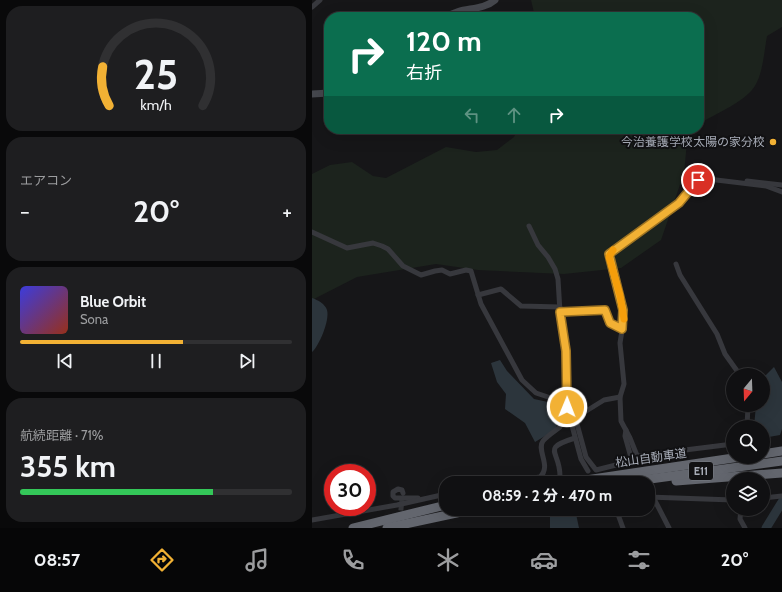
<!DOCTYPE html>
<html lang="ja">
<meta charset="utf-8">
<style>
:root{--surface:#101012;--page:#1e1e20;--text:#f1f3f6;--muted:#9c9d9f;--line:#303032;--accent:#f2b134}
body{margin:0;font-family:Cabin,"Noto Sans JP",sans-serif;background:var(--page);color:var(--text);height:100vh;display:flex;flex-direction:column;font-size:15px;white-space:nowrap}
*{box-sizing:border-box;margin:0}
p{font-size:13px;color:var(--muted)}
.icon{flex:none;width:22px;height:22px;fill:none;stroke:currentColor;stroke-width:2;stroke-linecap:round;stroke-linejoin:round}
.map{position:relative;flex:1;overflow:hidden}
.drawer{display:flex;flex-direction:column;gap:6px;padding:6px;background:#09090a;width:312px}
.drawer>*{flex:none}
.banner{position:absolute;left:12px;top:12px;width:380px;height:122px;border-radius:16px;box-shadow:0 4px 16px #0002,0 0 0 1px var(--line);background:#0b6e4f;color:#fff;overflow:hidden}
.needle{width:26px;rotate:199deg}
.controls{position:absolute;left:414px;top:368px;display:grid;gap:8px}
.controls a{display:grid;place-items:center;width:44px;height:44px;border-radius:50%;background:var(--surface);box-shadow:0 4px 16px #0002,0 0 0 1px var(--line);font-size:20px}
.speed{position:absolute;left:12px;top:464px;display:flex;gap:8px;font-size:20px;font-weight:700;text-align:center}
.speed>*{display:grid;place-content:center;width:52px;height:52px;border-radius:50%;background:var(--surface);box-shadow:0 4px 16px #0002,0 0 0 1px var(--line);line-height:1}
.speed .limit{border:6px solid #d22;background:#fff;color:#111}
.pin{position:absolute;display:grid;place-items:center;width:34px;height:34px;color:#fff;margin:-17px;border:2px solid #fff;border-radius:50%;box-shadow:0 1px 4px #0007}
.me{position:absolute;width:44px;margin:-22px;rotate:1deg;stroke-linejoin:round;filter:drop-shadow(0 0 3px #0008)}
.turn{display:flex;align-items:center;gap:14px;height:84px;padding:0 16px;font-size:18px}
.turn .icon{width:52px;height:52px;stroke-width:2.5}
.turn b{display:block;font-size:28px;line-height:34px}
.lanes{display:flex;align-items:center;height:38px;padding:0 16px;background:#0003;justify-content:center;gap:20px;direction:ltr}
.lanes .off{opacity:.35}
.big{font-size:30px;font-weight:700;line-height:1.1}
.drawer .widget{flex:1;display:flex;flex-direction:column;justify-content:center;gap:6px;min-width:0;padding:0 14px;border-radius:16px;background:var(--page)}
.drawer .dial{align-items:center;gap:0}
.dial svg{height:104px;overflow:visible;fill:none;stroke:var(--line);stroke-width:7;stroke-linecap:round;text-anchor:middle}
.dial text{fill:var(--text);stroke:none}
.song{display:flex;align-items:center;gap:12px}
.cover{width:48px;height:48px;border-radius:6px;background:linear-gradient(135deg,hsl(240 70% 55%),hsl(10 70% 35%))}
.played{height:4px;border-radius:2px;background:linear-gradient(90deg,var(--accent) 60%,var(--line) 60%)}
.keys{display:flex;justify-content:space-around;direction:ltr}
.heat{display:flex;justify-content:space-between;align-items:center;font-size:22px;direction:ltr}
.charge{height:6px;border-radius:3px;background:linear-gradient(90deg,#34c759 71%,var(--line) 0)}
.trip{position:absolute;left:127px;top:476px;width:216px;height:40px;border-radius:16px;background:var(--surface);box-shadow:0 4px 16px #0002,0 0 0 1px var(--line);font-weight:700;line-height:40px;text-align:center}
.tabs{display:flex;height:64px;justify-content:space-around;align-items:center;background:#060607;color:var(--muted)}
.tabs .icon{width:28px;height:28px}
.tabs .on{color:var(--accent)}
.tabs b{font-size:18px;color:var(--text)}
main{display:flex;flex:1;min-height:0}
.map>svg:first-child{display:block}
</style>
<main>
<section class="drawer">
<div class="widget dial"><svg viewBox="0 0 100 80">
<path d="M14 69A42 42 0 1 1 86 69"/>
<path d="M14 69A42 42 0 0 1 9 39" stroke="#f2b134"/>
<text x="50" y="56" font-size="32" font-weight="700">25</text>
<text x="50" y="72" font-size="11">km/h</text>
</svg></div>
<div class="widget"><p>エアコン</p>
<div class="heat"><a>−</a><b class="big">20°</b><a>+</a></div>
</div>
<div class="widget">
<div class="song"><i class="cover"></i><div><b>Blue Orbit</b><p>Sona</p></div></div>
<div class="played"></div>
<div class="keys"><svg class="icon" aria-label="previous" viewBox="0 0 24 24"><path d="M18 5L8 12l10 7zM5 5v14"/></svg><svg class="icon" aria-label="pause" viewBox="0 0 24 24"><path d="M8 5v14M16 5v14"/></svg><svg class="icon" aria-label="next" viewBox="0 0 24 24"><path d="M6 5l10 7-10 7zM19 5v14"/></svg></div>
</div>
<div class="widget"><p>航続距離 · 71%</p><b class="big">355 km</b><div class="charge"></div></div>
</section>
<div class="map">
<svg width="470" height="528" viewBox="0 0 470 528">
<rect width="100%" height="100%" fill="#161618"/>
<!-- green -->
<g fill="#1c231d">
<path d="M 219,0 L 470,0 L 470,27 L 455,36 C 452,52 451,77 440,90 C 428,104 403,114 387,124 L 387,17 L 223,17 Z"/>
<path d="M 206,129 L 380,129 L 376,132 L 372,173 L 349,240 L 309,268 L 252,274 L 166,270 L 124,264 L 45,277 L 0,300 L 0,174 L 18,165 L 40,162 L 61,176 L 74,178 L 134,147 L 164,152 L 185,150 L 202,137 Z"/>
</g>
<!-- water -->
<g fill="#2c353c">
<path d="M 0,298 C 6,300 13,304 15,310 C 18,320 7,346 0,352 Z"/>
<path d="M 188,360 L 195,371 L 222,399 L 236,402 L 246,422 L 243,430 L 223,442 L 213,423 L 193,409 L 194,394 L 185,382 L 179,363 Z"/>
<path d="M 462,367 L 470,382 L 470,429 L 468,435 L 451,438 L 451,427 L 442,427 L 444,405 L 451,405 L 451,400 L 453,398 L 451,391 L 451,376 L 454,375 Z"/>
<path d="M 244,509 L 263,509 L 267,528 L 238,528 L 238,514 Z"/>
</g>
<g fill="none" stroke-linecap="round" stroke-linejoin="round">
<!-- river -->
<path stroke="#2c353c" stroke-width="9" d="M 454,528 L 470,502"/>
<!-- street-tunnel -->
<g stroke="#333438" stroke-width="5" stroke-dasharray="5 2.5" stroke-linecap="butt">
<path d="M 247,483 L 248,476"/>
<path d="M 88,518 L 90,500"/>
</g>
<!-- street -->
<g stroke="#37383d" stroke-width="5">
<path d="M 0,7 L 8,0"/>
<path d="M 435,181 L 470,185"/>
<path d="M 217,226 L 226,245 L 236,257 L 243,269 L 246,279 L 248,312 L 254,351 L 255,407 L 269,459 L 276,471"/>
<path d="M 0,232 L 35,248 L 61,243 L 70,246 L 76,249 L 91,266 L 109,275 L 123,271 L 130,270 L 138,274 L 154,270 L 159,271 L 169,304 L 210,380 L 224,393 L 239,398 L 245,405 L 255,407"/>
<path d="M 364,264 L 368,275 L 405,334 L 413,354 L 428,375"/>
<path d="M 166,295 L 189,289 L 209,306 L 248,307"/>
<path d="M 248,312 L 293,309 L 298,323 L 310,329"/>
<path d="M 256,391 L 274,457 L 284,470 L 320,461 L 313,436 L 314,430"/>
<path d="M 263,418 L 292,400 L 308,397"/>
<path d="M 435,427 L 436,405"/>
<path d="M 325,456 L 421,444"/>
<path d="M 328,463 L 318,438 L 309,421 L 308,397 L 312,384 L 308,343 L 312,318 L 308,295 L 299,266 L 297,254 L 367,203 L 378,188 L 388,178 L 454,186 L 470,192"/>
<path d="M 248,476 C 248,450 228,449 263,438"/>
<path d="M 185,483 L 228,477 C 240,466 224,450 231,441 C 235,436 243,431 248,427 L 251,412 L 255,407"/>
<path d="M 337,489 L 357,528"/>
<path d="M 91,493 L 90,490 L 86,489 L 81,492 L 81,496 L 83,498 L 106,498"/>
<path d="M 336,497 L 421,500"/>
<path d="M 451,498 L 470,496"/>
<path d="M 304,509 L 311,528"/>
<path d="M 429,509 L 428,519 L 433,528"/>
<path d="M 0,520 L 85,505 L 134,494"/>
</g>
<!-- secondary -->
<g stroke="#45474d" stroke-width="7">
<path d="M 135,17 C 149,6 169,12 183,0"/>
<path d="M 0,94 L 17,93"/>
</g>
<!-- highway -->
<g stroke="#63666e" stroke-width="9">
<path d="M 451,454 L 470,451"/>
<path d="M 364,481 L 470,473"/>
<path d="M 254,483 L 428,457"/>
<path d="M 309,483 L 470,461"/>
<path d="M 41,528 L 134,505"/>
<path d="M 75,528 L 163,509"/>
</g>
</g>
<g fill="none" stroke-linecap="round" stroke-linejoin="round">
<defs>
<path id="route" d="M 255,407 L 254,351 L 248,312 L 293,310 L 298,323 L 310,329 L 311,310 L 297,254 L 367,203 L 386,180"/>
</defs>
<!-- route casing -->
<use href="#route" stroke="#9d7322" stroke-width="10"/>
<!-- route -->
<use href="#route" stroke="#f2b134" stroke-width="7"/>
<!-- slow -->
<path stroke="#f59e0b" stroke-width="7" d="M 301,250 L 297,257 L 308,295 L 312,319"/>
</g>
<!-- markers -->
<circle fill="#f2b134" stroke="#111113" stroke-width="1.5" cx="461" cy="142" r="4"/>
<g text-anchor="middle" stroke-width="4" stroke-linejoin="round" paint-order="stroke">
<!-- shield labels -->
<rect fill="#111113" stroke="#7b7e86" stroke-width="1" x="377" y="462" width="24" height="18" rx="3"/>
<g font-size="11" font-weight="bold" fill="#a8adb8">
<text x="389" y="475">E11</text>
</g>
<!-- poi labels -->
<g font-size="12" fill="#a8adb8" stroke="#111113" text-anchor="end">
<text x="453" y="146">今治養護学校太陽の家分校</text>
</g>
<!-- street labels -->
<g font-size="12" fill="#a8adb8" stroke="#111113">
<text transform="translate(339 458) rotate(-8)" y="4">松山自動車道</text>
</g>
</g>
</svg>
<div class="controls">
<a><svg class="needle" viewBox="-14 -14 28 28"><path d="M0-13l5 13h-10z" fill="#e53935"/><path d="M0 13l5-13h-10z" fill="#9c9d9f"/></svg></a>
<a><svg class="icon" aria-label="search" viewBox="0 0 24 24"><circle cx="10" cy="10" r="6"/><path d="M15 15l6 6"/></svg></a>
<a><svg class="icon" aria-label="layers" viewBox="0 0 24 24"><path d="M12 4l9 5-9 5-9-5zM3 14l9 5 9-5"/></svg></a>
</div>
<div class="speed"><div class="limit">30</div></div>
<div class="pin" style="left:386px;top:180px;background:#d93025"><svg class="icon" aria-label="arrive" viewBox="0 0 24 24"><path d="M6 21V4h12l-3 4 3 4H6"/></svg></div>
<svg class="me" style="left:255px;top:407px" viewBox="-20 -20 40 40"><circle r="17" fill="#f2b134" stroke="#fff" stroke-width="3"/><path d="M0-11L8 9 0 5-8 9z" fill="#fff"/></svg>
<div class="trip">08:59 · 2 分 · 470 m</div>
<div class="banner">
<div class="turn"><svg class="icon" aria-label="right" viewBox="0 0 24 24"><path d="M7 20v-9h11M14 6l5 5-5 5"/></svg><div><b>120 m</b>右折</div></div>
<div class="lanes"><svg class="icon off" aria-label="left" viewBox="0 0 24 24"><path d="M17 20v-9H6M10 6l-5 5 5 5"/></svg><svg class="icon off" aria-label="ahead" viewBox="0 0 24 24"><path d="M12 20V5M6 11l6-6 6 6"/></svg><svg class="icon" aria-label="right" viewBox="0 0 24 24"><path d="M7 20v-9h11M14 6l5 5-5 5"/></svg></div>
</div>
</div>
</main>
<nav class="tabs">
<b>08:57</b>
<svg class="icon on" aria-label="directions" viewBox="0 0 24 24"><path d="M12 3l9 9-9 9-9-9zM9 14v-3h6M13 9l2 2-2 2"/></svg>
<svg class="icon" aria-label="music" viewBox="0 0 24 24"><path d="M9 18V5l10-2v13"/><circle cx="6" cy="18" r="3"/><circle cx="16" cy="16" r="3"/></svg>
<svg class="icon" aria-label="phone" viewBox="0 0 24 24"><path d="M5 4h4l2 5-3 2q2 4 5 5l2-3 5 2v4C11 20 4 13 5 4z"/></svg>
<svg class="icon" aria-label="climate" viewBox="0 0 24 24"><path d="M12 3v18M4 7l16 10M4 17L20 7"/></svg>
<svg class="icon" aria-label="car" viewBox="0 0 24 24"><path d="M5 17H2v-5l4-1 3-4h7l3 4 3 1v5h-3M9 17h6M6 11h13"/><circle cx="7" cy="17" r="2"/><circle cx="17" cy="17" r="2"/></svg>
<svg class="icon" aria-label="filters" viewBox="0 0 24 24"><path d="M4 7h16M4 17h16"/><circle cx="9" cy="7" r="2"/><circle cx="15" cy="17" r="2"/></svg>
<b>20°</b>
</nav>
